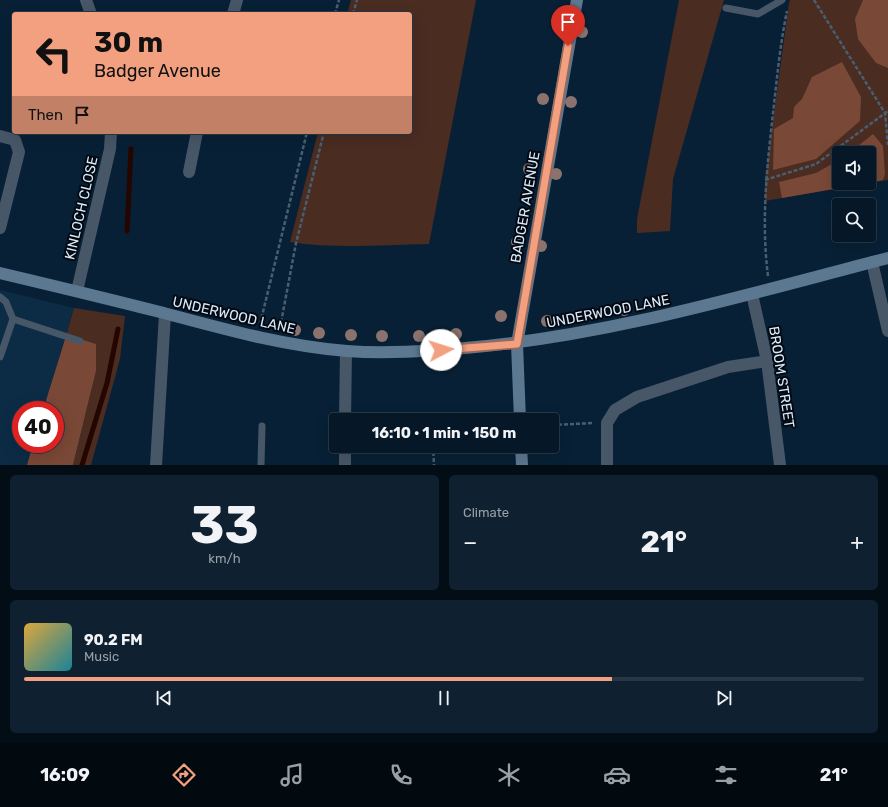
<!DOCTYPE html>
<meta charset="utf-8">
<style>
:root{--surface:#061828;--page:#0f2130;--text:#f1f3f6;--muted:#98a0a8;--line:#273745;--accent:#f3a081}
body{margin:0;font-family:Rubik,sans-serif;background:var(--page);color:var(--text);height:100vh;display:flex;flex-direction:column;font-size:15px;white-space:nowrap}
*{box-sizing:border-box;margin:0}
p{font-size:13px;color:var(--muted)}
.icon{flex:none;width:22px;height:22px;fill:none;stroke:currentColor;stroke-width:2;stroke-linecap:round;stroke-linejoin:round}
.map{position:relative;height:465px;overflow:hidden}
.panel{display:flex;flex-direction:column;gap:10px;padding:10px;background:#030d16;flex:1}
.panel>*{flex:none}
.banner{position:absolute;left:12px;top:12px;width:400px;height:122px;border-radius:4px;box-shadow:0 4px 16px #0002,0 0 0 1px var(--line);background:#f3a081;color:#111;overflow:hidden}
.controls{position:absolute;left:832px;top:146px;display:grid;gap:8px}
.controls a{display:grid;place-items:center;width:44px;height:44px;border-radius:4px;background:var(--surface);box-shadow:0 4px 16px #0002,0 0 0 1px var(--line);font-size:20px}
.speed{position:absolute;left:12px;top:401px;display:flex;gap:8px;font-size:20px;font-weight:700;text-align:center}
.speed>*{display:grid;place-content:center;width:52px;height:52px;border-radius:50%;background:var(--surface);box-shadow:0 4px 16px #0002,0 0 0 1px var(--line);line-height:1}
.speed .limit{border:6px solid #d22;background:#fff;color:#111}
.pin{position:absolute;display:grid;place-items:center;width:34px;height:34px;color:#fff;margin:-41px -17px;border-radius:50% 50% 50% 0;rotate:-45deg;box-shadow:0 0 4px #0007}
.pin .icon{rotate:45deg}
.me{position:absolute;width:44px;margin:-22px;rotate:85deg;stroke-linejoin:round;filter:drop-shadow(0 0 3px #0008)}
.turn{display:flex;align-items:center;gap:14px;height:84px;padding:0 16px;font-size:18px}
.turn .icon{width:52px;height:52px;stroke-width:2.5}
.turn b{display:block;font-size:28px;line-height:34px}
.then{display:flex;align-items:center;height:38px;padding:0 16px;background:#0003;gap:8px;font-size:15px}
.big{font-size:30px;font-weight:700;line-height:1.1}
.panel .card{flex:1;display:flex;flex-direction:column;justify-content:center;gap:6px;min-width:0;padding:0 14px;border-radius:6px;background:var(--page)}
.panel .dial{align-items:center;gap:0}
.dial b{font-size:52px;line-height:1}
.song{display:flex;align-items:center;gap:12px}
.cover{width:48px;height:48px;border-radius:6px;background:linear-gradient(135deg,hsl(40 70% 55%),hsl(190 70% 35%))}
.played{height:4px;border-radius:2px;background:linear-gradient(90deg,var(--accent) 70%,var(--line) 70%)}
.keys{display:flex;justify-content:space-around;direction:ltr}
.heat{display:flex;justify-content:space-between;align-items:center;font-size:22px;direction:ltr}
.panel .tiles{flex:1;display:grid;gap:10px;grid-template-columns:1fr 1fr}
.card:last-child{grid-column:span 2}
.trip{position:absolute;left:329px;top:413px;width:230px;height:40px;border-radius:4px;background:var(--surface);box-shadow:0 4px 16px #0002,0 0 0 1px var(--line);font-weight:700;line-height:40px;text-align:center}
.dock{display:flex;height:64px;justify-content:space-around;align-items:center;background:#020a10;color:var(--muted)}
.dock .icon{width:28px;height:28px}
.dock .active{color:var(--accent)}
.dock b{font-size:18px;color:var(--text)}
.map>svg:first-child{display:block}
</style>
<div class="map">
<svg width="888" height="465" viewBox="0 0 888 465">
<rect width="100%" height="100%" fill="#082035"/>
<!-- built -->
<path fill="#0c2b45" d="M 0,290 L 74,308 L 43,410 L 21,410 L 21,444 L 33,444 L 27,465 L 0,465 Z"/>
<!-- green -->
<g fill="#4a2c21">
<path d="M 351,0 L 476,0 L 429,244 C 383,245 335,249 290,242 L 318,132 L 410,132 L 410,14 L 347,14 Z"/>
<path d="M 679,0 L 724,0 L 673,179 L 670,231 L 637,233 L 637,219 Z"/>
<path d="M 790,0 L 888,0 L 888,180 L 869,183 L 869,153 L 839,153 L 839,183 L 868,183 L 765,201 L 765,180 L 789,3 Z"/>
<path d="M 74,308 L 125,316 L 120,359 L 91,465 L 73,465 L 96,371 L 65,339 Z"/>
</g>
<!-- forest -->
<g fill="#7a4836">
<path d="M 863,0 L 888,0 L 888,68 L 876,63 L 858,39 L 855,19 Z"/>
<path d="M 842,62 L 861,97 L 860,121 L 816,159 L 773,170 L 774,129 L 793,118 L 794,107 L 802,99 L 812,77 Z"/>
<path d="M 873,134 L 883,146 L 885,174 L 883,180 L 869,183 L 869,153 L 849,153 Z"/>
<path d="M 839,160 L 839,183 L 868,183 L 782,198 L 779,182 L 816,173 Z"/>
<path d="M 65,339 L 83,340 L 96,344 L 96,371 L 73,465 L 27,465 L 33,444 L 55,444 L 55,410 L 43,410 Z"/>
</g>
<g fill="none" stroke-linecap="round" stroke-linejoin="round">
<!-- stream -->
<g stroke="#240500" stroke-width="5">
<path d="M 127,231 L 131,149"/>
<path d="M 82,465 L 107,383 L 118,329"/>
</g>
<!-- path -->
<g stroke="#495f71" stroke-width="2.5" stroke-dasharray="4 2" stroke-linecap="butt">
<path d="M 814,0 L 885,113 L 888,145"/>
<path d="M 335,14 L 339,0"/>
<path d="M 353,14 L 357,0"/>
<path d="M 765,180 L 816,164 L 888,111"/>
<path d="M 768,276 C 761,221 767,167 773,113 C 777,79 780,44 787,11"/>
<path d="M 260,324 L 307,132"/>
<path d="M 280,328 L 296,243 L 324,132"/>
<path d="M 552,425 L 594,423"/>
<path d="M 433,446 L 434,465"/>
</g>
<!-- lane -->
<g stroke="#475767" stroke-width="7">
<path d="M 726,8 L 758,14 L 782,0"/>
<path d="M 0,297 L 6,302 L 13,319"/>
<path d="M 0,357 L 13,319 L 80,341"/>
<path d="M 261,465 L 262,426"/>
</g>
<!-- street -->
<g stroke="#475767" stroke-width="12">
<path d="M 86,0 L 91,14"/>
<path d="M 233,14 L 237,0"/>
<path d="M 0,136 L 15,140 L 19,152 L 0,228"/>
<path d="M 189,172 L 197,132"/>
<path d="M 872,262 L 888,331"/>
<path d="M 77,291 L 110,149 L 111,132"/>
<path d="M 752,294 L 767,361 L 780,465"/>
<path d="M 345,420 L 346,351"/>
<path d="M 156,465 L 165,314"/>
<path d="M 345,465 L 345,446"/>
<path d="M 607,465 L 607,423 L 615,410 L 637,397 L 728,367 L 767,361"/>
</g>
<!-- secondary -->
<g stroke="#5c7790" stroke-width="12">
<path d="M 0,273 C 55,286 109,299 164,313 C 224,329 284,346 347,351 C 386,354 426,351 465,348 C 609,336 748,294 888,258"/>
<path d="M 520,420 L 517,344 L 577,0"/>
<path d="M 521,446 L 522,465"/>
</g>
</g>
<!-- trees -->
<g fill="#8b726f">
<circle cx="559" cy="27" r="6"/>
<circle cx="582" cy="32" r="6"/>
<circle cx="543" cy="99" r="6"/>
<circle cx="571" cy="102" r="6"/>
<circle cx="529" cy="169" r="6"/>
<circle cx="556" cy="174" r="6"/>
<circle cx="517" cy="242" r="6"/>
<circle cx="541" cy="246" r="6"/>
<circle cx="624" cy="310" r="6"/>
<circle cx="501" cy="316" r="6"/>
<circle cx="547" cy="321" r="6"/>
<circle cx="295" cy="330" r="6"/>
<circle cx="319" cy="333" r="6"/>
<circle cx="456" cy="334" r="6"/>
<circle cx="351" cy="335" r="6"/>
<circle cx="382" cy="336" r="6"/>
<circle cx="419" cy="336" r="6"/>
</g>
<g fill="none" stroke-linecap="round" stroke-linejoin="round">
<defs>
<path id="route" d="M 441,350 L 517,344 L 568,46"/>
</defs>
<!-- route casing -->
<use href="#route" stroke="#9e6854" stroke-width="10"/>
<!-- route -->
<use href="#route" stroke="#f3a081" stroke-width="7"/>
</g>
<g text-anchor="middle" stroke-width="4" stroke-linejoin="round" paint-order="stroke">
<!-- street labels -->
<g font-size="14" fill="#dbeaf8" stroke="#020912">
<text transform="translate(525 207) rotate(-80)" y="5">BADGER AVENUE</text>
<text transform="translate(81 208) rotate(-77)" y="5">KINLOCH CLOSE</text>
<text transform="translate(608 311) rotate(-11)" y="5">UNDERWOOD LANE</text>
<text transform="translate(234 315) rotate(13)" y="5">UNDERWOOD LANE</text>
<text transform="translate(782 377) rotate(81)" y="5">BROOM STREET</text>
</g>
</g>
</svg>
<div class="controls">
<a><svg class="icon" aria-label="sound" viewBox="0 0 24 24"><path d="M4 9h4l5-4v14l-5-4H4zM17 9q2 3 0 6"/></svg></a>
<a><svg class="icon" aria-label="search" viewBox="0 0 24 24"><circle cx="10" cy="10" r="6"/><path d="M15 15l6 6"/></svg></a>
</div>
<div class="speed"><div class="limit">40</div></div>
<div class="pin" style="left:568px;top:46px;background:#d93025"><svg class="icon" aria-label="arrive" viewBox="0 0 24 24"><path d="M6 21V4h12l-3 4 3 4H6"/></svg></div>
<svg class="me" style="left:441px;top:350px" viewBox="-20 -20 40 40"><circle r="19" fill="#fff"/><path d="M0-13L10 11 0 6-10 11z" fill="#f3a081"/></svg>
<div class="trip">16:10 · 1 min · 150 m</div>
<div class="banner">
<div class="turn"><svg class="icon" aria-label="left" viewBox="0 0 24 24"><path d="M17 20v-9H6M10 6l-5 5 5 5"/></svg><div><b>30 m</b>Badger Avenue</div></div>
<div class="then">Then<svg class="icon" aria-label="arrive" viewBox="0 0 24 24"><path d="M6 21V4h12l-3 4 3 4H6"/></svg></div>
</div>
</div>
<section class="panel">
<div class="tiles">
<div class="card dial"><b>33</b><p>km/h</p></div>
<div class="card"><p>Climate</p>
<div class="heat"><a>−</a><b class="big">21°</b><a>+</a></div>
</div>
<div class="card">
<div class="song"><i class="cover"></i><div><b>90.2 FM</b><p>Music</p></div></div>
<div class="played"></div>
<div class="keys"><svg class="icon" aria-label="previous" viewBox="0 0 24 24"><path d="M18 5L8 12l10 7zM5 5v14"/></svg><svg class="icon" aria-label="pause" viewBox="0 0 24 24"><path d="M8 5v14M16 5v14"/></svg><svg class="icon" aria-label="next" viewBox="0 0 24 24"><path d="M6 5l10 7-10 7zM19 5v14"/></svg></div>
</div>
</div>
</section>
<nav class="dock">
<b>16:09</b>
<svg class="icon active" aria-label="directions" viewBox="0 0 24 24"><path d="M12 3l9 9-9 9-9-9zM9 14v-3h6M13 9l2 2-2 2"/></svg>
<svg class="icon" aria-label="music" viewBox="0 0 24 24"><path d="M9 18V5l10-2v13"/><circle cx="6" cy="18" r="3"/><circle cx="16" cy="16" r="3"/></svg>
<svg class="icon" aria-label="phone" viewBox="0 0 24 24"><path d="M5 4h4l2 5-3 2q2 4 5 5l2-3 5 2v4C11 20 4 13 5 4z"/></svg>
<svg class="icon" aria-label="climate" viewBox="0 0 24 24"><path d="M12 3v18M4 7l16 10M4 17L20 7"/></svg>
<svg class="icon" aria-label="car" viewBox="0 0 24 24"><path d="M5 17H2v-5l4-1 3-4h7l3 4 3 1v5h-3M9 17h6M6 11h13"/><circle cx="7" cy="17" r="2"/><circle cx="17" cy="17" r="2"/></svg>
<svg class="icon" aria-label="filters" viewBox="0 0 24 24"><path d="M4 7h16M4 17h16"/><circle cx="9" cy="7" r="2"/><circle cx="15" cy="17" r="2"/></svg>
<b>21°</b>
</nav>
